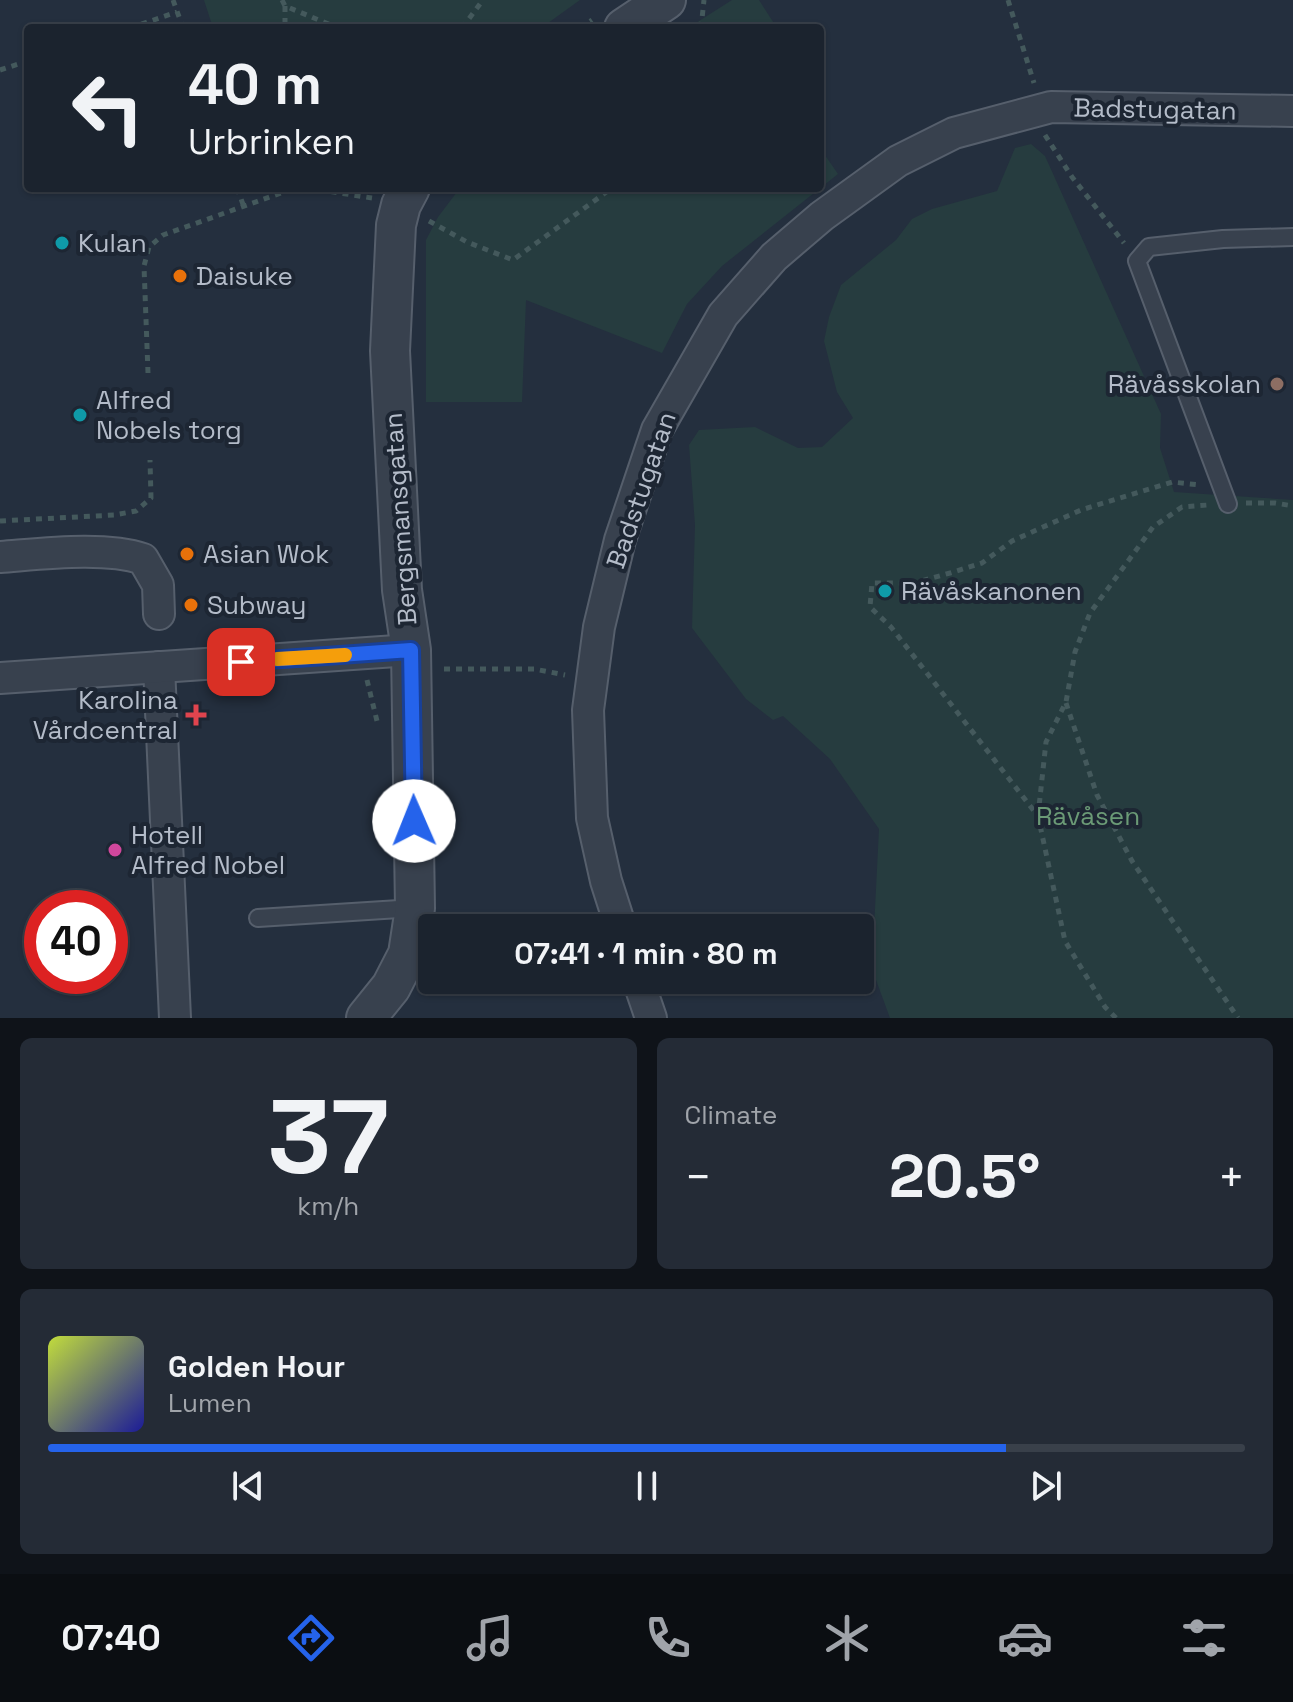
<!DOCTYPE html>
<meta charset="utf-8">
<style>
:root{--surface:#1b232e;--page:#242b36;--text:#f1f3f6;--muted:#a0a4aa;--line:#39404a;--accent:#2563eb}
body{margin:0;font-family:"Space Grotesk",sans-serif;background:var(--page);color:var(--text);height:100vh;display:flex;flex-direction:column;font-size:30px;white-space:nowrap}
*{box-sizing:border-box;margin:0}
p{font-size:26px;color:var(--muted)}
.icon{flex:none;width:44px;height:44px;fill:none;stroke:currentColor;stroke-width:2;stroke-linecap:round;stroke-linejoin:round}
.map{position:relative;height:1018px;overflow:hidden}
.side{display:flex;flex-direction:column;gap:20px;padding:20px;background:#0f1319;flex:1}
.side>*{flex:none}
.top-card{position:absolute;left:24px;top:24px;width:800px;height:168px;border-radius:8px;box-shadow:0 2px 6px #0004,0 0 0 2px var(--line);background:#1b232e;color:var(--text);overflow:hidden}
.speed{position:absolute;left:24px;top:890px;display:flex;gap:16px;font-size:40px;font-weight:700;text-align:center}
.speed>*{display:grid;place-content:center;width:104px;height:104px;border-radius:50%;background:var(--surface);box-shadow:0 2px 6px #0004,0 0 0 2px var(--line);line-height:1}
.speed .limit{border:12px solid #d22;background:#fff;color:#111}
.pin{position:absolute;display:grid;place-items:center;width:68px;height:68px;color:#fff;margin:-34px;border-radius:16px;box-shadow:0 4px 12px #0006}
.me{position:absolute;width:88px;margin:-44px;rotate:359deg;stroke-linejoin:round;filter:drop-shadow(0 0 6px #0008)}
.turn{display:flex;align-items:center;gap:28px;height:168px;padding:0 32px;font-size:36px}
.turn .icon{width:104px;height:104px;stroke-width:2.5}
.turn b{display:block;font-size:56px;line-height:68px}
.big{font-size:60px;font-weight:800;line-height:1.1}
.side .card{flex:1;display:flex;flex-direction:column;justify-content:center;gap:12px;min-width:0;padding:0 28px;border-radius:12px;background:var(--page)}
.side .dial{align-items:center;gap:0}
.dial b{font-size:104px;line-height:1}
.song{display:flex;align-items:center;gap:24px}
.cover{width:96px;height:96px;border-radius:12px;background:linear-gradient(135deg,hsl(70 70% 55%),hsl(240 70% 35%))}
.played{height:8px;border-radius:4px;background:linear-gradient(90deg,var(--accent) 80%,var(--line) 80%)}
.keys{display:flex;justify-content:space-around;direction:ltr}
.heat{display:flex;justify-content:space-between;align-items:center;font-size:44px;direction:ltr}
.side .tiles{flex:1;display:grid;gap:20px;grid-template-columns:1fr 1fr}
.card:last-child{grid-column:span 2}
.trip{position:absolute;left:418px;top:914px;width:456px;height:80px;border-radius:8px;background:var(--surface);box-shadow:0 2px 6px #0004,0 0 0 2px var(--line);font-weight:800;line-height:80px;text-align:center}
.menu{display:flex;height:128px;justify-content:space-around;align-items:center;background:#0b0e12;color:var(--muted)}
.menu .icon{width:56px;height:56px}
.menu .selected{color:var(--accent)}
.menu b{font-size:36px;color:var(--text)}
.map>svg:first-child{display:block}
</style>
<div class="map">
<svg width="1293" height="1018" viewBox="0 0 1293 1018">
<rect width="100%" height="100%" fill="#242f3e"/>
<!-- green -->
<g fill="#263c3f">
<path d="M 204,0 L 580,0 L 541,28 L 213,28 Z"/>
<path d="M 732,0 L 759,0 L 777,28 L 688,28 Z"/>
<path d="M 1031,144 L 1045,156 L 1161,414 L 1160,448 L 1174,492 L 1293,500 L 1293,1018 L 890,1018 L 872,969 L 879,829 L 830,759 L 783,716 L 773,720 L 746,699 L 692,628 L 695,525 L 689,445 L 699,430 L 755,427 L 798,448 L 822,447 L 853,418 L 837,392 L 824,341 L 829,317 L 841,285 L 896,240 L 912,219 L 932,209 L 997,191 L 1015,148 Z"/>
<path d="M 820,148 L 838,174 L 722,266 L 687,304 L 662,353 L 526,300 L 522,402 L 426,402 L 426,240 L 438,217 L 460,188 L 820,188 Z"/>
</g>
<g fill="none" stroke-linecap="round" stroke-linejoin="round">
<defs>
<g id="service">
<path d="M 1228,504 L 1137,261 L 1149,247 L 1223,239 L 1293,237"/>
<path d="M 258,918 L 415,908"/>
</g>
<g id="minor">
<path d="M 0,557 C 41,554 105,546 143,559 L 158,585 L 159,614"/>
<path d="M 159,667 L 175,1018"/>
<path d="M 0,678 L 411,650"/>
<path d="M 621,928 L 606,881 L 592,818 L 588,710 L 599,627 L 620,540 L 657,430 L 723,315 L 774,257 L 822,216 L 898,161 L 954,133 L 1051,107 L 1293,111"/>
<path d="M 638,980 L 651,1018"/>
</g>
<g id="tertiary">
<path d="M 624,28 L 666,0"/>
<path d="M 366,1018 L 391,987 L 408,954 L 415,908 L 411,650 L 402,590 L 390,351 L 396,225 L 401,205 L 410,188"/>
</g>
</defs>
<!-- service casing -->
<use href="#service" stroke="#565f6c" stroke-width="20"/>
<!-- minor casing -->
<use href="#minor" stroke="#565f6c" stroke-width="34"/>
<!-- tertiary casing -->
<use href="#tertiary" stroke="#565f6c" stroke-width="42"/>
<!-- path -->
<g stroke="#44595c" stroke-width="5" stroke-dasharray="6 6" stroke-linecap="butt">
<path d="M 173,0 L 183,28"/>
<path d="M 282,0 L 285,6 L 338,28"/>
<path d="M 1008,0 L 1034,83"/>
<path d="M 285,6 L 285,28"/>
<path d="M 130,28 L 177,12"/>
<path d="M 462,28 L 483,0"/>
<path d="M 580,28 L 592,20"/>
<path d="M 701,28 L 704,0"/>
<path d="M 0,70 L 28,61"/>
<path d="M 1045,135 L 1072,177 L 1124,243"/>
<path d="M 237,188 L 244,207"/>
<path d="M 307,188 L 372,198"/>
<path d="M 429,221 L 467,242 L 513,260 L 612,188"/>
<path d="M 148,373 L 144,266 L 149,247 L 163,235 L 295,188"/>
<path d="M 1246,503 L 1275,503 L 1293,506"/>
<path d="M 0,521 L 114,515 L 136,511 L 151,498 L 150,460"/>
<path d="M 444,669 L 534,669 L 565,675"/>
<path d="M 367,680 L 377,721"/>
<path d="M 1066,703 L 1097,795 L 1132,861 L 1238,1018"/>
<path d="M 1038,816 L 1046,742 L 1066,702 L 1075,652 L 1090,613 L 1153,527 L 1182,507 L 1208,505"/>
<path d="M 1116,1018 L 1105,1007 L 1065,941 L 1038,816 L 891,627 L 870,607 L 872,583 L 914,583 L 950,573 L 982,563 L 1012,541 L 1081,510 L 1172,482 L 1200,485"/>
</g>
<!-- service -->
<use href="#service" stroke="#38414e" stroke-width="16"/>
<!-- minor -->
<use href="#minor" stroke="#38414e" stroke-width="30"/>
<!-- tertiary -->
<use href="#tertiary" stroke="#38414e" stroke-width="38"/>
</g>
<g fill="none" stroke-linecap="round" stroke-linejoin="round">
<defs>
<path id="route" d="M 241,662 L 411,650 L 414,821"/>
</defs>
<!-- route casing -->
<use href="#route" stroke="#184099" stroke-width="20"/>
<!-- route -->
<use href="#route" stroke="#2563eb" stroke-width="14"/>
<!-- slow -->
<path stroke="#f59e0b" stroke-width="14" d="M 277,659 L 345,655"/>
</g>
<!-- markers -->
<g fill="#0f9aa8" stroke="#1d2633" stroke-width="3">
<circle cx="62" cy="243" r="8"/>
<circle cx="80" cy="415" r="8"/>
<circle cx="885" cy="591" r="8"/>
</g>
<g fill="#e8710a" stroke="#1d2633" stroke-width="3">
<circle cx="180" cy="276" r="8"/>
<circle cx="187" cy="554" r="8"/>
<circle cx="191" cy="605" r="8"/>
</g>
<circle fill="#8d6e63" stroke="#1d2633" stroke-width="3" cx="1277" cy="384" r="8"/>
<path fill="#e0444e" stroke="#1d2633" stroke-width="3" d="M192 703h8v8h8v8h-8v8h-8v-8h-8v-8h8z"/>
<circle fill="#d1479c" stroke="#1d2633" stroke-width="3" cx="115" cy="850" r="8"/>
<g text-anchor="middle" stroke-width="8" stroke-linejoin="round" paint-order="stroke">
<!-- street labels -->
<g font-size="26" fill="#b4bcc9" stroke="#1d2633">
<text transform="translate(1155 109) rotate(1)" y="9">Badstugatan</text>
<text transform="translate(641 490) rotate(-71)" y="9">Badstugatan</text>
<text transform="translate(400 519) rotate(-94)" y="9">Bergsmansgatan</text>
</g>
<!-- poi labels -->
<g font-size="26" fill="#b4bcc9" stroke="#1d2633" text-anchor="start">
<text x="78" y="252">Kulan</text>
<text x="196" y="285">Daisuke</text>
<text x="1261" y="393" text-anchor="end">Rävåsskolan</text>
<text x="96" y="409">Alfred<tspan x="96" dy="30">Nobels torg</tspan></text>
<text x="203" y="563">Asian Wok</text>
<text x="901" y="600">Rävåskanonen</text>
<text x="207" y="614">Subway</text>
<text x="178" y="709" text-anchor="end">Karolina<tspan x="178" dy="30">Vårdcentral</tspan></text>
<text x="131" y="844">Hotell<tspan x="131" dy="30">Alfred Nobel</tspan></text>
</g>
<!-- park labels -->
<g font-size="26" fill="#6b9a76" stroke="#1d2633">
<text x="1088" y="825">Rävåsen</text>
</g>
</g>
</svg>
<div class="speed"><div class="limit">40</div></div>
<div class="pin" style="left:241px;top:662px;background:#d93025"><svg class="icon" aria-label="arrive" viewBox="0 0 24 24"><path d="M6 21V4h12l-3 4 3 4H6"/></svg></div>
<svg class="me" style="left:414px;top:821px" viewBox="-20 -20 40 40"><circle r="19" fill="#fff"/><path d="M0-13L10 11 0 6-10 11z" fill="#2563eb"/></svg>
<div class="trip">07:41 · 1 min · 80 m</div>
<div class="top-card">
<div class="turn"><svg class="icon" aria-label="left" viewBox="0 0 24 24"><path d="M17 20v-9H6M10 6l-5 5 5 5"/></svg><div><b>40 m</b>Urbrinken</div></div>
</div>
</div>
<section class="side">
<div class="tiles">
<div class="card dial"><b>37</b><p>km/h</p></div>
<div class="card"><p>Climate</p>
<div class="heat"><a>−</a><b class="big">20.5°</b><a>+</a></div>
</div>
<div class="card">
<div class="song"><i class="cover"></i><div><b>Golden Hour</b><p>Lumen</p></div></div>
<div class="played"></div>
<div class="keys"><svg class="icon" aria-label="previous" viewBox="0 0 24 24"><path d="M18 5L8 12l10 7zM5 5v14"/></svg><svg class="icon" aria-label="pause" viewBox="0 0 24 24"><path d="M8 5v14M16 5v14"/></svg><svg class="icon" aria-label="next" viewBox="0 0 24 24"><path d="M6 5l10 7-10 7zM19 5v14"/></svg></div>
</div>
</div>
</section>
<nav class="menu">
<b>07:40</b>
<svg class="icon selected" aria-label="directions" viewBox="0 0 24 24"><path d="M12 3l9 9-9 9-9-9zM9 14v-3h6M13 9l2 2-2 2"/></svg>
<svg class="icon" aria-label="music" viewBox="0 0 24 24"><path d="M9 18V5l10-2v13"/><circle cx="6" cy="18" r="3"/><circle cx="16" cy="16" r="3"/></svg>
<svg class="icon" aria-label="phone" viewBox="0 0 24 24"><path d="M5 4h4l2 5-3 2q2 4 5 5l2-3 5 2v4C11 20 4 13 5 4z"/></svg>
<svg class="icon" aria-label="climate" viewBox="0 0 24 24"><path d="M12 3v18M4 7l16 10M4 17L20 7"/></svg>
<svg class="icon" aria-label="car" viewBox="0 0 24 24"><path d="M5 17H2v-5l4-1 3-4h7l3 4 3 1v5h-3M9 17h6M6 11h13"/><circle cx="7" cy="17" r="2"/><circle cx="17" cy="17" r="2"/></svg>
<svg class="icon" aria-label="filters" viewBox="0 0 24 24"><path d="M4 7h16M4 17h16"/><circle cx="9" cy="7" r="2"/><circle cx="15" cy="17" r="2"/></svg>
</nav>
